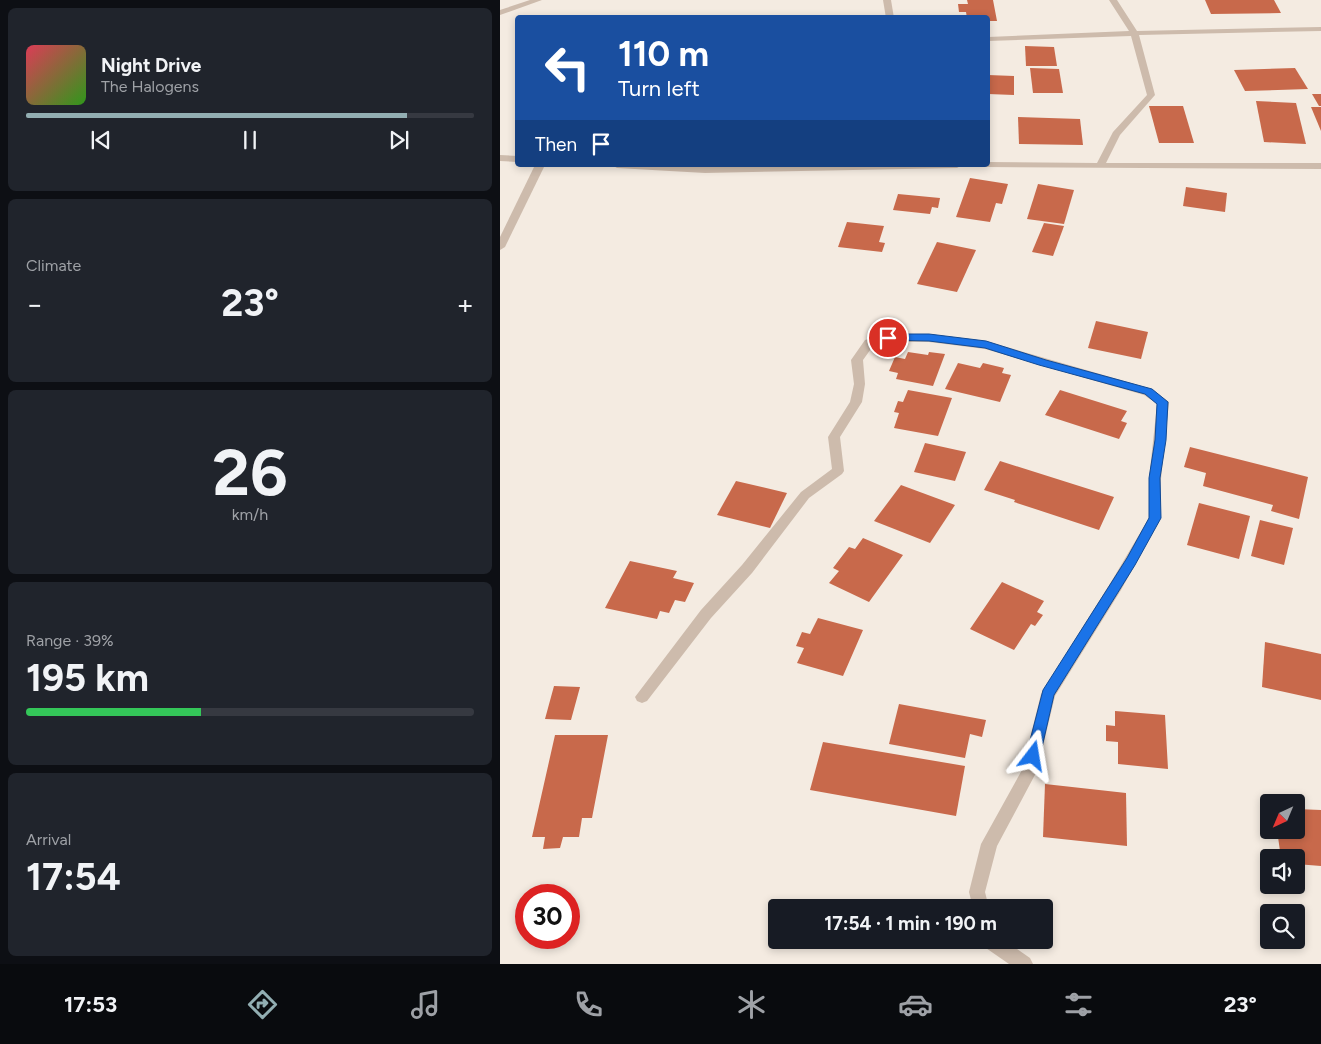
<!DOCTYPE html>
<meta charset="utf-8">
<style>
:root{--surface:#171b24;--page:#20242c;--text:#f1f3f6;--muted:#9ea1a6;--line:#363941;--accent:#92aeb2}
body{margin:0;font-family:Figtree,sans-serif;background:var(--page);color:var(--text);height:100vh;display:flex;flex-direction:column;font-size:19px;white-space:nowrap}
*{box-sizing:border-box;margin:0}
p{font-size:16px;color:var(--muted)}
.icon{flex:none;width:28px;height:28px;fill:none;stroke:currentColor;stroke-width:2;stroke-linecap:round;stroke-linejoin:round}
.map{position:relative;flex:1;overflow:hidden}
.side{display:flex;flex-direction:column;gap:8px;padding:8px;background:#0d0f14;width:500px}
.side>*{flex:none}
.guide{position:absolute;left:15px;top:15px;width:475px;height:152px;border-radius:5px;box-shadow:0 2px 8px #0003;background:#1a4fa0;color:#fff;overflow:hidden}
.needle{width:32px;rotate:224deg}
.tools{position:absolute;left:760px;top:794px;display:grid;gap:10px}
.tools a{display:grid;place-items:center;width:45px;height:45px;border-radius:5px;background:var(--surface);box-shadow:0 2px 8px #0003;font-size:25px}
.speed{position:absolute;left:15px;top:884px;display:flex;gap:10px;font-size:25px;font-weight:700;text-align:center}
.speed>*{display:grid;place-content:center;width:65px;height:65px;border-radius:50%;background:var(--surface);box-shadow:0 2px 8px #0003;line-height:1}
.speed .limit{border:8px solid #d22;background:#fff;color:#111}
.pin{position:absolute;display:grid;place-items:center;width:42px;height:42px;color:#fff;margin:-21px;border:2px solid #fff;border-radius:50%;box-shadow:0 1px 5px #0007}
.me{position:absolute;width:55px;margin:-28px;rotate:14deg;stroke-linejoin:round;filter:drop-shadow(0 0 4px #0008)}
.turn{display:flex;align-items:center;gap:18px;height:105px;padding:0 20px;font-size:22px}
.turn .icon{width:65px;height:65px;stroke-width:2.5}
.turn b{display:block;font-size:35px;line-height:42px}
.then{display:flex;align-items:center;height:48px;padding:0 20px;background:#0003;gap:10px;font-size:19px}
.big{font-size:38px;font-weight:700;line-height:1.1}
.side .card{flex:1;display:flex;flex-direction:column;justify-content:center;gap:8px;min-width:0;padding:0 18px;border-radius:8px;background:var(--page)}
.side .dial{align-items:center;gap:0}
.dial b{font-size:65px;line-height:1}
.song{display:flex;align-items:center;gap:15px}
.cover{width:60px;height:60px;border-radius:8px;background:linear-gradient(135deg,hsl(350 70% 55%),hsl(110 70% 35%))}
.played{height:5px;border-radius:2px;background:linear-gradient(90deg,var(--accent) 85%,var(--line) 85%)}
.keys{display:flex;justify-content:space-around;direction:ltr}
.heat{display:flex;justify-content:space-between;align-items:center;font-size:28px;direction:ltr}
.charge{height:8px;border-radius:4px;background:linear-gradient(90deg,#34c759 39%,var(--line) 0)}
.trip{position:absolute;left:268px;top:899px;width:285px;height:50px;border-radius:5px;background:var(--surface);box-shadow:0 2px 8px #0003;font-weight:700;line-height:50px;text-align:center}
.dock{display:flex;height:80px;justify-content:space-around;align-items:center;background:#090b0e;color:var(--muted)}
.dock .icon{width:35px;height:35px}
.dock .on{color:var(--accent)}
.dock b{font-size:22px;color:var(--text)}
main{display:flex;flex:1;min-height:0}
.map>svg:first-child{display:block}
</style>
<main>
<section class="side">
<div class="card">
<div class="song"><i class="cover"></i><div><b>Night Drive</b><p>The Halogens</p></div></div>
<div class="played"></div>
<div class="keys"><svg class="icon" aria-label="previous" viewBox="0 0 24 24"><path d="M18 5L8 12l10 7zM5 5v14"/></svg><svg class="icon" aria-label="pause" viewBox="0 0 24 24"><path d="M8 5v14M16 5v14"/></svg><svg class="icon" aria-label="next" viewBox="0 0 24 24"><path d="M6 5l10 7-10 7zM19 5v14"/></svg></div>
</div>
<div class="card"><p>Climate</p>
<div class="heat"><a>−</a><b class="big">23°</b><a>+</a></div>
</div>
<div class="card dial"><b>26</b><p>km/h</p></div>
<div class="card"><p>Range · 39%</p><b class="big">195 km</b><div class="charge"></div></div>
<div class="card"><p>Arrival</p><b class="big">17:54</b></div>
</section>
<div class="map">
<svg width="821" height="964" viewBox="0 0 821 964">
<rect width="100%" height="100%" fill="#f4ebe1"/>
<!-- building -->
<g fill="#c8694b">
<path d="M 467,0 L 493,0 L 497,21 L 488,21 L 488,18 L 467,18 L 466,12 L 459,12 L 458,4 L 468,4 Z"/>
<path d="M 705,0 L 774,0 L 781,13 L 711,14 Z"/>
<path d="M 525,46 L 554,47 L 557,66 L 526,66 Z"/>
<path d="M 530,68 L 559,69 L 563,93 L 533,93 Z"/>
<path d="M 795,68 L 808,89 L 745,91 L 734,70 Z"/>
<path d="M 488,75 L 514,76 L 514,95 L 488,94 Z"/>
<path d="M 812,94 L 821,94 L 821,106 L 819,106 Z"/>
<path d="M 756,101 L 796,103 L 806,144 L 764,142 Z"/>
<path d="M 649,106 L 683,106 L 694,143 L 659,143 Z"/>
<path d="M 811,107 L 821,107 L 821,131 Z"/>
<path d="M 518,117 L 580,119 L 583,145 L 519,144 Z"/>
<path d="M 470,178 L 508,184 L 502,204 L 496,203 L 490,222 L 456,217 Z"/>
<path d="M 538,184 L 574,190 L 564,224 L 527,219 Z"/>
<path d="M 686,187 L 727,193 L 725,212 L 683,206 Z"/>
<path d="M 398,194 L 440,198 L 438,208 L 432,207 L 430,214 L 393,210 Z"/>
<path d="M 347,222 L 384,226 L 379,242 L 385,243 L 382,252 L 338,247 Z"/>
<path d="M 544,223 L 564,226 L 553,256 L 532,252 Z"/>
<path d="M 437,242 L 476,250 L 457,292 L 417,284 Z"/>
<path d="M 596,321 L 648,332 L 641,359 L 588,348 Z"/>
<path d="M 408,352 L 428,355 L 429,352 L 445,354 L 433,386 L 396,379 L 398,373 L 389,371 L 395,357 L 405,359 Z"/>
<path d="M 458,363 L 480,368 L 483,363 L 504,368 L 502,373 L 511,375 L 500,402 L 445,389 Z"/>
<path d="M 408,390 L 452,398 L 438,436 L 394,428 L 399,413 L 394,412 L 398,401 L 403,402 Z"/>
<path d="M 560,390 L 627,411 L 621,421 L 627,423 L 619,439 L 545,415 Z"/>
<path d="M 425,443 L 466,452 L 455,481 L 414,472 Z"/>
<path d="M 690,447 L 808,477 L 799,519 L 771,511 L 773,505 L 703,486 L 706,473 L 684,467 Z"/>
<path d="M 500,461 L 614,497 L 599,530 L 514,502 L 515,500 L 484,490 Z"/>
<path d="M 236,481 L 287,493 L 270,528 L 217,515 Z"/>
<path d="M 401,485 L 455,505 L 430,543 L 374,521 Z"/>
<path d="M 699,503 L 750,516 L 739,559 L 687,545 Z"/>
<path d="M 760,520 L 793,528 L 784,565 L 751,556 Z"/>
<path d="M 363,538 L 403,555 L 369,602 L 329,583 L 339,571 L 333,568 L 349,547 L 355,549 Z"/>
<path d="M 130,561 L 177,571 L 173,578 L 194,583 L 185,602 L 175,600 L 169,613 L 160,611 L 157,619 L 105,608 Z"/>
<path d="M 502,582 L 544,601 L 537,612 L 543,615 L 535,626 L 531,624 L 514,650 L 470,629 Z"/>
<path d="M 318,618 L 363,630 L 343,676 L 297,663 L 304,648 L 296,646 L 302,632 L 310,634 Z"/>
<path d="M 765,642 L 821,654 L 821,700 L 762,687 Z"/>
<path d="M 54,686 L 80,687 L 71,720 L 45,719 Z"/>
<path d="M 399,704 L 486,720 L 482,737 L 470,734 L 465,758 L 389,744 Z"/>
<path d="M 615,711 L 665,715 L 668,769 L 618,764 L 618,742 L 606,741 L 606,725 L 615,726 Z"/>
<path d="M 55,735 L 108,735 L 92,818 L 82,818 L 79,837 L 63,837 L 60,848 L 43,849 L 45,837 L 32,837 Z"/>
<path d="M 323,742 L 465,766 L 456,816 L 310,790 Z"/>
<path d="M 545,784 L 626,793 L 627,846 L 543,837 Z"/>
<path d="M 796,809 L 821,810 L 821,866 L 796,864 L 796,858 L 781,858 L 777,830 L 796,830 Z"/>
</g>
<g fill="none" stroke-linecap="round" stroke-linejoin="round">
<!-- street -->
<g fill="#cdbbac" fill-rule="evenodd">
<path d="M 30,0 L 42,0 L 0,15 L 0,10 Z"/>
<path d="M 383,0 L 391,0 L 394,18 L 386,18 Z"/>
<path d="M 609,0 L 617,0 L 637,31 L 821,27 L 821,31 L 639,35 L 655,95 L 620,135 L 606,163 L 821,163 L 821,169 L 485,167 L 483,165 L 488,165 L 488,162 L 597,163 L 613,132 L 647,95 L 631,36 L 488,41 L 488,37 L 629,31 Z"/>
<path d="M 0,155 L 18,156 L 18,162 L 0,161 Z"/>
<path d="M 35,165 L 45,165 L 5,247 L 0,250 L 0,237 Z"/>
<path d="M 112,165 L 205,167 L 462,165 L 457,168 L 205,173 L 117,168 Z"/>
<path d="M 387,334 L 429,334 L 486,341 L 652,389 L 669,402 L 661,479 L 661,518 L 621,590 L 555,696 L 537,771 L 497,846 L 485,892 L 489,908 L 473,908 L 469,892 L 481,844 L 522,770 L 541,694 L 611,582 L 649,518 L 649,479 L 657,404 L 644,395 L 485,349 L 429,342 L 387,342 L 373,346 L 363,360 L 365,384 L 362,402 L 340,437 L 344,471 L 342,474 L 309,498 L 252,573 L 211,618 L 147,701 L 142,703 L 137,701 L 135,697 L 201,610 L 242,565 L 301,492 L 332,469 L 328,437 L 350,402 L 354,384 L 351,360 L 365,340 Z"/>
<path d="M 481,940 L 504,940 L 530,958 L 533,964 L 509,964 L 483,946 Z"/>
</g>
</g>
<!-- route -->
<path fill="#1a73e8" stroke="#114b97" d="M 388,334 L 429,334 L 486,341 L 546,360 L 652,389 L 668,402 L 666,440 L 660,478 L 661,518 L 635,565 L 554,695 L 540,756 L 538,760 L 533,762 L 528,760 L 526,756 L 543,690 L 627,558 L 649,518 L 649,478 L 655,440 L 657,404 L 645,394 L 539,365 L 485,348 L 429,341 L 384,340 L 382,338 Z"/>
</svg>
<div class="tools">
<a><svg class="needle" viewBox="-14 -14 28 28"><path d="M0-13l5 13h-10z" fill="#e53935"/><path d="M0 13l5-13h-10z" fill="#9ea1a6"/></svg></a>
<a><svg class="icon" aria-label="sound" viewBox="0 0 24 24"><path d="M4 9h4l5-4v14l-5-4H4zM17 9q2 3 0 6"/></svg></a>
<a><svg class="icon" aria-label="search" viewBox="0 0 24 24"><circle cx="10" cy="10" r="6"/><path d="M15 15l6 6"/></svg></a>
</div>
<div class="speed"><div class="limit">30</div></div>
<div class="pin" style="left:388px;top:338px;background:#d93025"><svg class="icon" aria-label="arrive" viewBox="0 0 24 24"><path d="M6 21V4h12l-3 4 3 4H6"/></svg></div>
<svg class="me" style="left:533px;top:756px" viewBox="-20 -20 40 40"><path d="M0-17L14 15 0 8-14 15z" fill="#1a73e8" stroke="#fff" stroke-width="4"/></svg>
<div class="trip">17:54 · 1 min · 190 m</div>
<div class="guide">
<div class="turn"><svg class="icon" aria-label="left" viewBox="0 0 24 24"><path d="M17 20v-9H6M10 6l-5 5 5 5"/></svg><div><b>110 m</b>Turn left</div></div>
<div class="then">Then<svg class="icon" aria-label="arrive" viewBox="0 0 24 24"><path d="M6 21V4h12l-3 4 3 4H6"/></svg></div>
</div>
</div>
</main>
<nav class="dock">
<b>17:53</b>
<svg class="icon on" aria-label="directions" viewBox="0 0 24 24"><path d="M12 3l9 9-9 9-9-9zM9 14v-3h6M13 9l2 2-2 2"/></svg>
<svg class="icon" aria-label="music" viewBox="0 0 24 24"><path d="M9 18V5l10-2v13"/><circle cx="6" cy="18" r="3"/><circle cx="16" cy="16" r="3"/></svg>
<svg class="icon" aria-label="phone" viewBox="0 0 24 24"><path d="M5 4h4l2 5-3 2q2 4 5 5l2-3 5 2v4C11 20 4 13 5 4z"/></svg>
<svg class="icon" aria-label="climate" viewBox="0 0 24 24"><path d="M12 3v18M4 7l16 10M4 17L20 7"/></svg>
<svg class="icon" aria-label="car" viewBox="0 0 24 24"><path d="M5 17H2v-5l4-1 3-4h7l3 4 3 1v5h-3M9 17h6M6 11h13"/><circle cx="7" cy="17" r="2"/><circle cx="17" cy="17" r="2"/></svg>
<svg class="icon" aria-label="filters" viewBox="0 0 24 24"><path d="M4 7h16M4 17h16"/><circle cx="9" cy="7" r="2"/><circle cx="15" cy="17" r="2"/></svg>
<b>23°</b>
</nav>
